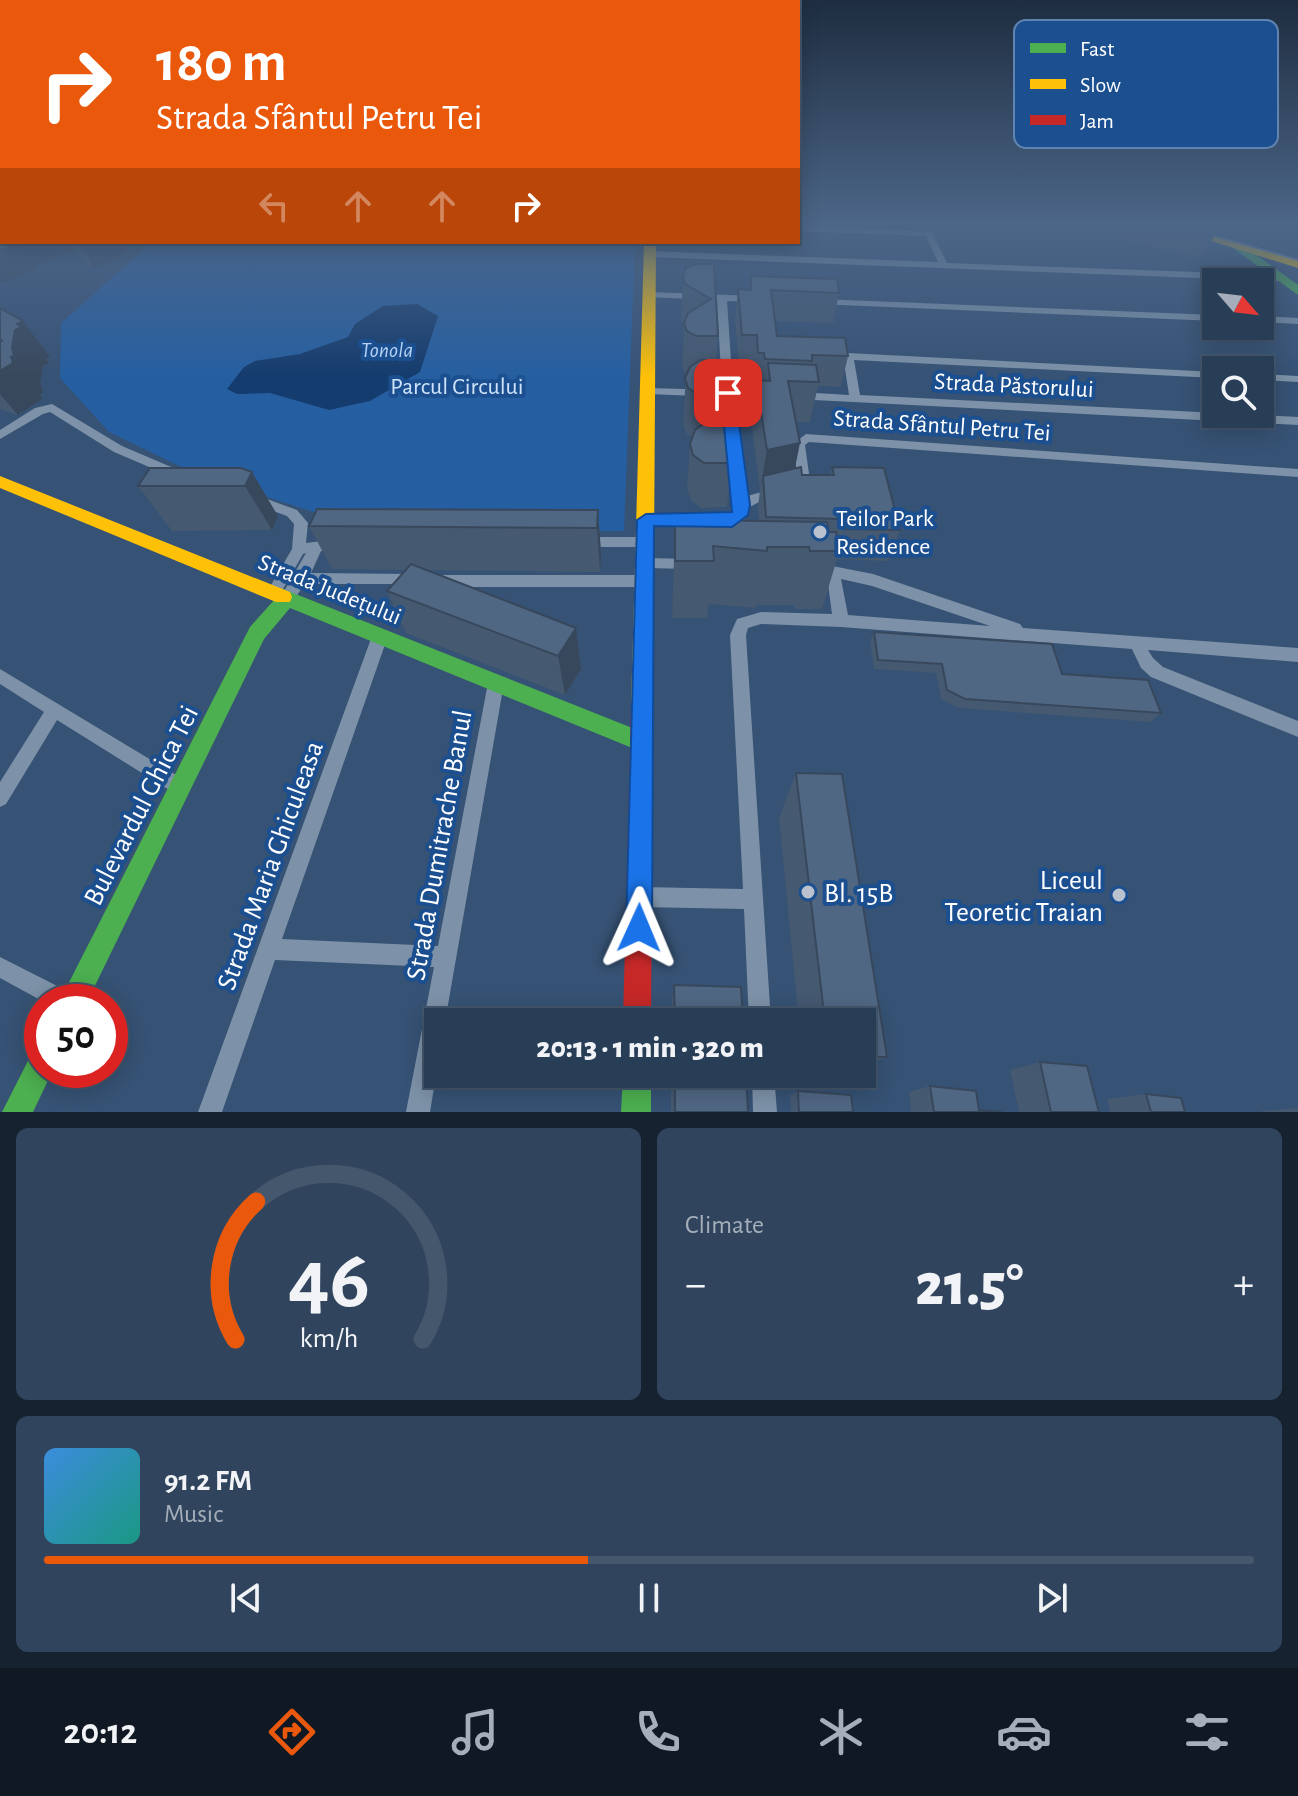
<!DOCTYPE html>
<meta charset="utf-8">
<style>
:root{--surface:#283e57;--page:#30455d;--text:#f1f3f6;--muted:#a5aeba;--line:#44576d;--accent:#ea580c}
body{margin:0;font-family:"Alegreya Sans",sans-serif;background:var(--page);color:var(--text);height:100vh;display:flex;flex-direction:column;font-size:30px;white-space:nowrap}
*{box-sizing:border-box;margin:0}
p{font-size:26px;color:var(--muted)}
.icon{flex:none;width:44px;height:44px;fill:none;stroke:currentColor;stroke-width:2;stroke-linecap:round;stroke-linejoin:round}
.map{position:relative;height:1112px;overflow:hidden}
.drawer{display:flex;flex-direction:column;gap:16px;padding:16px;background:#162230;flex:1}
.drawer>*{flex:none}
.top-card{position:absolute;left:0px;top:0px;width:800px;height:244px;box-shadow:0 4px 20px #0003,0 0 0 2px var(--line);background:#ea580c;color:#fff;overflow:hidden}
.needle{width:52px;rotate:118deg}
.tools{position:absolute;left:1202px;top:268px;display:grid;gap:16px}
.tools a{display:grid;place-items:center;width:72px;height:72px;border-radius:0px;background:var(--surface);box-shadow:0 4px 20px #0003,0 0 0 2px var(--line);font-size:40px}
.speed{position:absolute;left:24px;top:984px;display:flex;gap:16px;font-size:40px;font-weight:700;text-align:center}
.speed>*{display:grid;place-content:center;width:104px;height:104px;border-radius:50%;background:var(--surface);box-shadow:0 4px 20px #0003,0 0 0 2px var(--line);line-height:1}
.speed .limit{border:12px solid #d22;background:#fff;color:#111}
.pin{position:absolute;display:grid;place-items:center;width:68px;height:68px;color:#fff;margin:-34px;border-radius:16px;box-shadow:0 4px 12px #0006}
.me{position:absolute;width:88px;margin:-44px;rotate:1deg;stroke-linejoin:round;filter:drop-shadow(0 0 6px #0008)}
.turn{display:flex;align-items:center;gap:28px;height:168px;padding:0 24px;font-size:36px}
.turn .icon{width:104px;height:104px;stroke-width:2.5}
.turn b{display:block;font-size:56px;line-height:68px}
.lanes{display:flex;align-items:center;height:76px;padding:0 24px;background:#0003;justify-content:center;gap:40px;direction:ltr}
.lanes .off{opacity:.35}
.big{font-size:60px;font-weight:800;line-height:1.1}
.drawer .card{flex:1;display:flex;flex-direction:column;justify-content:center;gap:12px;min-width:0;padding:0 28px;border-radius:12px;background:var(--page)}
.drawer .dial{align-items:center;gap:0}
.dial svg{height:208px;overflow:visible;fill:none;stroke:var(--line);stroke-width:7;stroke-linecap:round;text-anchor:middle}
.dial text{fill:var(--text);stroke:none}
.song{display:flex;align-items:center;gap:24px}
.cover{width:96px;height:96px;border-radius:12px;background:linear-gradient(135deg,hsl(210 70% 55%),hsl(170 70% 35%))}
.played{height:8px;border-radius:4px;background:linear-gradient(90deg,var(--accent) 45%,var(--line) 45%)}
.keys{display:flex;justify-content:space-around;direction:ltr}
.heat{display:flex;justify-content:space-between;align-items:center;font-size:44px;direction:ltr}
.drawer .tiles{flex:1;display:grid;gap:16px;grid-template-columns:1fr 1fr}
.card:last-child{grid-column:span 2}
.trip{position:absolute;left:424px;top:1008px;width:452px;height:80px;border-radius:0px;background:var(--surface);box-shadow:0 4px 20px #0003,0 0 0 2px var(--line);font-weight:800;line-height:80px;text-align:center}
.dock{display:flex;height:128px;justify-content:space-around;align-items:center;background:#101923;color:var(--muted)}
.dock .icon{width:56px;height:56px}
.dock .on{color:var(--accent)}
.dock b{font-size:36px;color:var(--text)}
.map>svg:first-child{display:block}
</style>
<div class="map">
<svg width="1298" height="1112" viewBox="0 0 1298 1112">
<rect width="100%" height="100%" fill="#365274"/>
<!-- green -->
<path fill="#265fa1" d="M 152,242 L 635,242 L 624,531 L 353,533 L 342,521 L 198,475 L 109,432 L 60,378 L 61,323 Z"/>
<!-- water -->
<path fill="#153c6e" d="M 417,304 L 438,316 L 420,372 L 370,401 L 329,410 L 270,393 L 237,394 L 227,389 L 244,367 L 255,361 L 300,354 L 348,337 L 355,324 L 383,306 Z"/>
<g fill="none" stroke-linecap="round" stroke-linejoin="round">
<!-- street -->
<g fill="#7d92a8" fill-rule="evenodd">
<path d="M 798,225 L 932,232 L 947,263 L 1281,275 L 1286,278 L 1281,281 L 649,257 L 644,254 L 649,251 L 938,262 L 926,236 L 798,231 Z"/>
<path d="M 649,292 L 756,296 L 761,299 L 756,302 L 727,301 L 733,390 L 770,391 L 776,395 L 770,399 L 734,397 L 747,496 L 777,488 L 783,493 L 782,496 L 759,502 L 748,508 L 745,518 L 737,524 L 646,525 L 639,520 L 646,515 L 729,516 L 734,513 L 735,505 L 723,397 L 647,394 L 641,391 L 647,388 L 722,390 L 717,300 L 646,297 L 644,295 Z"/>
<path d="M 821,299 L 1216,315 L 1216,321 L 818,304 L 818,300 Z"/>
<path d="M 1260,316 L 1298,318 L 1298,324 L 1260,322 Z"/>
<path d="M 848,353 L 1216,372 L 1216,378 L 854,360 L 860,395 L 1298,417 L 1298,425 L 795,399 L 793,396 L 799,392 L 849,395 L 843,356 Z"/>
<path d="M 1260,374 L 1298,376 L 1298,382 L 1260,380 Z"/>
<path d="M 52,404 L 122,446 L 183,472 L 185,475 L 179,479 L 175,478 L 114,452 L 50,412 L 43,414 L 0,439 L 0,430 L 35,408 Z"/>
<path d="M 806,434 L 1298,469 L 1298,477 L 809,442 L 805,445 L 810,481 L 802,493 L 797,495 L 791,490 L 798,480 L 793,444 Z"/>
<path d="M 256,495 L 297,510 L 308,523 L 306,543 L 337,539 L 342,540 L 344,544 L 342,548 L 321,551 L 311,573 L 413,574 L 418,576 L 420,580 L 418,584 L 305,584 L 292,602 L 282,602 L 280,598 L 306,553 L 303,554 L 279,596 L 269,596 L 267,592 L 292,549 L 294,524 L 287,516 L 251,503 L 249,500 L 251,497 Z"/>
<path d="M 581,537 L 645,537 L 652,542 L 645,547 L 581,547 L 574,542 Z"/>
<path d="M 645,558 L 692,559 L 697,560 L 699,564 L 697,568 L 692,569 L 645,568 L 640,567 L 638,563 L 640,559 Z"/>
<path d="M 817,563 L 873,574 L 1020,624 L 1023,628 L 1298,648 L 1298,662 L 1148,650 L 1153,658 L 1163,667 L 1298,721 L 1298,737 L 1151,677 L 1141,668 L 1132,649 L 841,627 L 761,624 L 748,628 L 746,635 L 771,1022 L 749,1022 L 744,909 L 640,907 L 633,904 L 630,897 L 633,890 L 640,887 L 743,889 L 730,635 L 737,619 L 761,612 L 832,614 L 827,576 L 812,573 L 810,569 L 812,565 ZM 841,579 L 872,586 L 990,626 L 848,615 Z"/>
<path d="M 437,575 L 644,575 L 649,577 L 651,581 L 649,585 L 644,587 L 437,587 L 432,585 L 430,581 L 432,577 Z"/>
<path d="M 380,630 L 385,631 L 388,636 L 282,939 L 438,946 L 488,683 L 490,678 L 496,676 L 502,678 L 504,683 L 445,1022 L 438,1022 L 438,1063 L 430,1112 L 406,1112 L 434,967 L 275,960 L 222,1112 L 198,1112 L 372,636 L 375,631 Z"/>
<path d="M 0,669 L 186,781 L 189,787 L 186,793 L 180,796 L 174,793 L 57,720 L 6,804 L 0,807 L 0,782 L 44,712 L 0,684 Z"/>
<path d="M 0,957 L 73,994 L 76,1002 L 44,1002 L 0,978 Z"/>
<path d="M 752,1074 L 774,1074 L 777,1112 L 753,1112 Z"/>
</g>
<!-- fast -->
<g fill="#4caf50" fill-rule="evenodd">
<path d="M 1233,244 L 1241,244 L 1298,285 L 1298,295 L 1233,248 Z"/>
<path d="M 283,589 L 650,735 L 653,742 L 650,749 L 642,752 L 290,608 L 264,639 L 87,1002 L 59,1002 L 250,627 L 275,599 L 276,592 Z"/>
<path d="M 42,1049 L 42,1070 L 53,1070 L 33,1112 L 2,1112 L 32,1053 Z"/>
<path d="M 623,1074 L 651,1074 L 651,1112 L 621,1112 Z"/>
</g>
<!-- slow -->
<g fill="#ffc107" fill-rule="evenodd">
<path d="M 1147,221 L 1165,221 L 1298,260 L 1298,268 Z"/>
<path d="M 644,242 L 656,242 L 653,707 L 649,714 L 642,717 L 635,714 L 631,707 Z"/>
<path d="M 0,476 L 290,592 L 292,597 L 290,602 L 276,602 L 0,488 Z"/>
</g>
<!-- jam -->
<path fill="#c62828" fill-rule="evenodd" d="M 642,697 L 649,700 L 653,707 L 651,1022 L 623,1022 L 631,707 L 635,700 Z"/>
<!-- tram -->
<path stroke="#7e92a7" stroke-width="2" d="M 1163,221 L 1298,260"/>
</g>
<!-- wall -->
<g fill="#455971">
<path d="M 1049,221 L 1070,221 L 1066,225 Z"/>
<path d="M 1095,221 L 1221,221 L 1219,228 L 1202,257 L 1124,241 L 1092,228 Z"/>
<path d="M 2,242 L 122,242 L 127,250 L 118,258 L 94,268 L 85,263 L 79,254 L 72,250 L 35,266 L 37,269 Z"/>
<path d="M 714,264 L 718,336 L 716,361 L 723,394 L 721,422 L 732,463 L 727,507 L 701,508 L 691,500 L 687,488 L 690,444 L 692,437 L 686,433 L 683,423 L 686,376 L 682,367 L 684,327 L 681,320 L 683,277 Z"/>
<path d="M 751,276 L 839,293 L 833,323 L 775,321 L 777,336 L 848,356 L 841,387 L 818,386 L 810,422 L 796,422 L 795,469 L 802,475 L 830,475 L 832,467 L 900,530 L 888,561 L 837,559 L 822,609 L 795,609 L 794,605 L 757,605 L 756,608 L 709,604 L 707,618 L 672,618 L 675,525 L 759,521 L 758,507 L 760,490 L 751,421 L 756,384 L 754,383 L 753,366 L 739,365 L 735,319 L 738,289 L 749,289 Z"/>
<path d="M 0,308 L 50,357 L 46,359 L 49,363 L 43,366 L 40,383 L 43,393 L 40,394 L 42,399 L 18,415 L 0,409 Z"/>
<path d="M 241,468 L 278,516 L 272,530 L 172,531 L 138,486 Z"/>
<path d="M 598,510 L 601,554 L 600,572 L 428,570 L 576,628 L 581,669 L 565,695 L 406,633 L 387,591 L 405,570 L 332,569 L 309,526 Z"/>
<path d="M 874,632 L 1062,674 L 1161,713 L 1151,722 L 959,708 L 941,699 L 936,673 L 874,669 L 870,641 Z"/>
<path d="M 796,773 L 887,1057 L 862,1068 L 862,1022 L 799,1022 L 779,818 Z"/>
<path d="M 674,985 L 743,1022 L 671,1022 L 671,1009 Z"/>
<path d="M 1040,1062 L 1099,1112 L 1019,1112 L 1010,1070 Z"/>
<path d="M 671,1074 L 746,1074 L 748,1112 L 671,1112 Z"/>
<path d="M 930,1086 L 979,1110 L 1002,1112 L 911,1112 L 909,1092 Z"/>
<path d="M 798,1091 L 853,1112 L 791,1112 L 790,1095 Z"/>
<path d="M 1146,1094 L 1185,1112 L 1110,1112 L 1107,1099 Z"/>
<path d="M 1298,1108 L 1298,1112 L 1262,1112 L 1261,1111 Z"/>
</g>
<!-- shaded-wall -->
<g fill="#38485c">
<path d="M 15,242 L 67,242 L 72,250 L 35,266 L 37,269 L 0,283 L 0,250 Z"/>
<path d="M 77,242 L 122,242 L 127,250 L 118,258 L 94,268 Z"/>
<path d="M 23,321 L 50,357 L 46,359 L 49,363 L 43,366 L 40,383 L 43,393 L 40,394 L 42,399 L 18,415 L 0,394 L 0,371 L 11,357 L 15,330 L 17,324 Z"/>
<path d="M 800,443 L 792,483 L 763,476 L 760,490 L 767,450 Z"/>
<path d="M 252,472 L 278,516 L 272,530 L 245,486 Z"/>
<path d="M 598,510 L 601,554 L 600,572 L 597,528 Z"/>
<path d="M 576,628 L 581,669 L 565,695 L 558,656 Z"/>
</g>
<!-- building -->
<g fill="#506783" stroke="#38485c" stroke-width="2">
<path d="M 1185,221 L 1221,221 L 1219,228 Z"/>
<path d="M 0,234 L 2,234 L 2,242 L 17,242 L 19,243 L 0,250 Z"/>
<path d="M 696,264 L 714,264 L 718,336 L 696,336 L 687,331 L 684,323 L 688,313 L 711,299 L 685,284 L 683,277 L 686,268 Z"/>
<path d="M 751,276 L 837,279 L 839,293 L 771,290 L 777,336 L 845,338 L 848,356 L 812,355 L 812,361 L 765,359 L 764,353 L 758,353 L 757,335 L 742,335 L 738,289 L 751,290 Z"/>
<path d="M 0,308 L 23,321 L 17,324 L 22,327 L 15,330 L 12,347 L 14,356 L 11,357 L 13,363 L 0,371 L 0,342 L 2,341 L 0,339 Z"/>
<path d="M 700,360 L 719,361 L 723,394 L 698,395 L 688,388 L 685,378 L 690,367 Z"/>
<path d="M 768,363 L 816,365 L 819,382 L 788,381 L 800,443 L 767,450 L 756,380 L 770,381 Z"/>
<path d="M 706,422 L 726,423 L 732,463 L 704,463 L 693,455 L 690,444 L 695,430 Z"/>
<path d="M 801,467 L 802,475 L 834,475 L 832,467 L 884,468 L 900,530 L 842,529 L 840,519 L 766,517 L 763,476 Z"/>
<path d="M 150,468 L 241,468 L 252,472 L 245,486 L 138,486 Z"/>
<path d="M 317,509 L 598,510 L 597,528 L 309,526 Z"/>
<path d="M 689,520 L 827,522 L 829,532 L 836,532 L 840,551 L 810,551 L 809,547 L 767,547 L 767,551 L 713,546 L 714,561 L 675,561 L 675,525 L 689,525 Z"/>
<path d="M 411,564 L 576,628 L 558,656 L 387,591 Z"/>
<path d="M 874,632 L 1052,644 L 1062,674 L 1148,680 L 1161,713 L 965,699 L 947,690 L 942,664 L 878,660 Z"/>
<path d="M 796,773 L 842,774 L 887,1057 L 862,1057 L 862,1022 L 825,1022 Z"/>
<path d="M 674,985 L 741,987 L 743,1022 L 675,1022 Z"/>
<path d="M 1040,1062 L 1087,1066 L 1099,1112 L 1051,1112 Z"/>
<path d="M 675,1074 L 746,1074 L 748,1112 L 675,1112 Z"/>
<path d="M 930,1086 L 976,1091 L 979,1110 L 1002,1112 L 934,1112 Z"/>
<path d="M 798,1091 L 851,1095 L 853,1112 L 799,1112 Z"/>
<path d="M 1146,1094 L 1181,1098 L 1185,1112 L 1151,1112 Z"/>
</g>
<!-- sky -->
<linearGradient id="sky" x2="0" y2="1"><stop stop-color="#1e2d40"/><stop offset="0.59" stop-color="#4c6688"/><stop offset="1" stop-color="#4c6688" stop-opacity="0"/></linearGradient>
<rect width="1298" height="377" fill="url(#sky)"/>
<!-- route -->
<path fill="#1a73e8" stroke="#114b97" stroke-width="2" d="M 728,388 L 735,393 L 750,505 L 748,515 L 732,527 L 654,526 L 652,928 L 648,938 L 639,941 L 630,938 L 626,928 L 637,520 L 646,514 L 732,512 L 721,393 Z"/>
<!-- markers -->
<g fill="#b9c2ce" stroke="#1b4f8f" stroke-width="3">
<circle cx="820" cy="532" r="8"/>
<circle cx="808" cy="892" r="8"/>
<circle cx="1119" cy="895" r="8"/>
</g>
<g text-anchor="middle" stroke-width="8" stroke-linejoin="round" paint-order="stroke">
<!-- far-water labels -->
<g font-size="22" font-style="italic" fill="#b5d3f5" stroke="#1b4f8f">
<text x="387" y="357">Tonola</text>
</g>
<!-- street labels -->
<g font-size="24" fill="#fff" stroke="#1b4f8f">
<text transform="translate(1014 385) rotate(3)" y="8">Strada Păstorului</text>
<text transform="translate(942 425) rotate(4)" y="8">Strada Sfântul Petru Tei</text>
<text transform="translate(330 589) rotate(22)" y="8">Strada Județului</text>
</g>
<!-- park labels -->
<g font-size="24" fill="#cfe3fa" stroke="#1b4f8f">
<text x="457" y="394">Parcul Circului</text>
</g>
<!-- poi labels -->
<g font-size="24" fill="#fff" stroke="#1b4f8f" text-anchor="start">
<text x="836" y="526">Teilor Park<tspan x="836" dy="28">Residence</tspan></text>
</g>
<!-- near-street labels -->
<g font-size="28" fill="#fff" stroke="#1b4f8f">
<text transform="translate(140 805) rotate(-63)" y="10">Bulevardul Ghica Tei</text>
<text transform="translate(438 845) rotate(-80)" y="10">Strada Dumitrache Banul</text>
<text transform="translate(269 865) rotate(-70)" y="10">Strada Maria Ghiculeasa</text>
</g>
<!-- near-poi labels -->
<g font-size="28" fill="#fff" stroke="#1b4f8f" text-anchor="end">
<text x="1103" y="889">Liceul<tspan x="1103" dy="32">Teoretic Traian</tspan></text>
<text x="824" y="902" text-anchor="start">Bl. 15B</text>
</g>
</g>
<!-- legend -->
<rect x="1014" y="20" width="264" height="128" rx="12" fill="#1b4f8f" stroke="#5f84b1" stroke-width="2"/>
<rect x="1030" y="43" width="36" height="10" fill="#4caf50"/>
<rect x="1030" y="79" width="36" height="10" fill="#ffc107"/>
<rect x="1030" y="115" width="36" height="10" fill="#c62828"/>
<g font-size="22" fill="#fff">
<text x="1080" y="56">Fast</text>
<text x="1080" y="92">Slow</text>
<text x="1080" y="128">Jam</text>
</g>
</svg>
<div class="tools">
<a><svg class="needle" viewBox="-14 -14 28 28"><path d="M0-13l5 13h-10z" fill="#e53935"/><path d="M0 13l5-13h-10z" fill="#a5aeba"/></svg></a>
<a><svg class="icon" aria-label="search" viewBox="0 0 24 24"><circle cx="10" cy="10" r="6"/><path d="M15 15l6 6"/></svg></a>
</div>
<div class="speed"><div class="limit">50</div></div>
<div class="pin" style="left:728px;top:393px;background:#d93025"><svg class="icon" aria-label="arrive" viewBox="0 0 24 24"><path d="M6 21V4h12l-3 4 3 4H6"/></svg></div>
<svg class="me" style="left:639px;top:928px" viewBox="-20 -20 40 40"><path d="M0-17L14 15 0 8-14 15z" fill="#1a73e8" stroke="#fff" stroke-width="4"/></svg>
<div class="trip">20:13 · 1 min · 320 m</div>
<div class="top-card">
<div class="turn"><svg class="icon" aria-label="right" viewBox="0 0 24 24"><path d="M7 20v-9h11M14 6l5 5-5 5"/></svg><div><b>180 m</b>Strada Sfântul Petru Tei</div></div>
<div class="lanes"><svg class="icon off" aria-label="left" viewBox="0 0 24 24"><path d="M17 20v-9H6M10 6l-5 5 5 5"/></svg><svg class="icon off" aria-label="ahead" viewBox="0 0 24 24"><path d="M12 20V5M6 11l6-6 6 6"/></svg><svg class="icon off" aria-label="ahead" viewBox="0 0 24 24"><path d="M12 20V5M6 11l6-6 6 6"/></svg><svg class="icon" aria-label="right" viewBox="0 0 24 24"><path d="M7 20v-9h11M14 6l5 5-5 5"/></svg></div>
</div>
</div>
<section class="drawer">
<div class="tiles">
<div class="card dial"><svg viewBox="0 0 100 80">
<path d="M14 69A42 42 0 1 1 86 69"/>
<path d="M14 69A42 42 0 0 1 22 16" stroke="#ea580c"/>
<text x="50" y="56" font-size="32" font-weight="700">46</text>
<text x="50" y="72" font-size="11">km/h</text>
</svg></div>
<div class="card"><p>Climate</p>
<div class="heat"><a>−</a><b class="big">21.5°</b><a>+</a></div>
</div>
<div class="card">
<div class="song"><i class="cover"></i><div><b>91.2 FM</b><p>Music</p></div></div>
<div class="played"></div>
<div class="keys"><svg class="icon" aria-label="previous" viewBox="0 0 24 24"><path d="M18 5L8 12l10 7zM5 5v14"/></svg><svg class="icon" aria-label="pause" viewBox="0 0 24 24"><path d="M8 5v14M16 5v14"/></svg><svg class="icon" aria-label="next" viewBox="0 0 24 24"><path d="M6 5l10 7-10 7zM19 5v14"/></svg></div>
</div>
</div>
</section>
<nav class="dock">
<b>20:12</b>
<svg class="icon on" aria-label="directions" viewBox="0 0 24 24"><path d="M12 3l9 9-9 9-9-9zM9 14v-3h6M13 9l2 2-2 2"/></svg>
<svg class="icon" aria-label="music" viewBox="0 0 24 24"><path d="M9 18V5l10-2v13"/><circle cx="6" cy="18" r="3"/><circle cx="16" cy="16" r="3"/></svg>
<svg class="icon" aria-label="phone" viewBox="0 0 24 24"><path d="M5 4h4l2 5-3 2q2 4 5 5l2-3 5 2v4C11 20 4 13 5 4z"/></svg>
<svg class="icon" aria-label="climate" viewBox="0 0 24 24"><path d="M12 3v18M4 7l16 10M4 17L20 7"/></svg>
<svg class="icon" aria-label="car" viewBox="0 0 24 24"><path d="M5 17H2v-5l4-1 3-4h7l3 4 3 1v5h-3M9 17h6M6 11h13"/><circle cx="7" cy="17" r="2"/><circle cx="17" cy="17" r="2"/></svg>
<svg class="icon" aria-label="filters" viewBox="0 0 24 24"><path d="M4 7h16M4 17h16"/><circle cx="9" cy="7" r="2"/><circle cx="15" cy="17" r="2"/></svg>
</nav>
